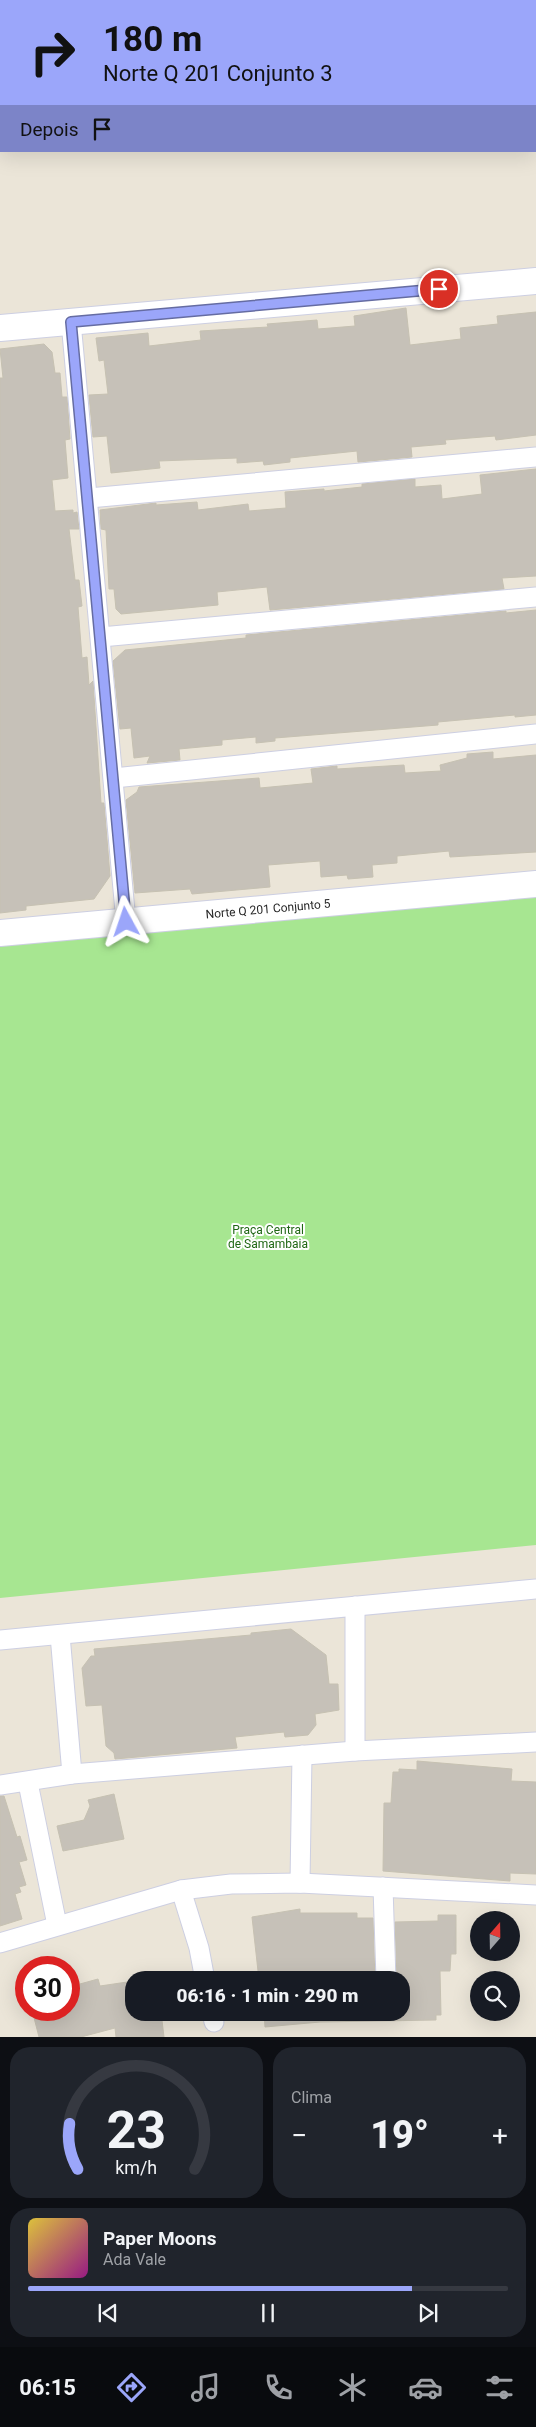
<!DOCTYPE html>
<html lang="pt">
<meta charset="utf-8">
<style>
:root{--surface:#171b24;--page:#20242c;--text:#f1f3f6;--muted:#9ea1a6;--line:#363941;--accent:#9ba6fa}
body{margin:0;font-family:Roboto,sans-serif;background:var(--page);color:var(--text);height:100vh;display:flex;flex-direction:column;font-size:19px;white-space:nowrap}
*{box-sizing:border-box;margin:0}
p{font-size:16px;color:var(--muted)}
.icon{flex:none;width:28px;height:28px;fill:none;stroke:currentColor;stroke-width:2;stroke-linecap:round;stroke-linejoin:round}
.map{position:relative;height:2037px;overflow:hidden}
.details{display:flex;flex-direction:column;gap:10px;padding:10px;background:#0d0f14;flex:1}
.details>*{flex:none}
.top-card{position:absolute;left:0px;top:0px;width:536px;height:152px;box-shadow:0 5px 20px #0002;background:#9ba6fa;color:#111;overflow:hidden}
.needle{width:32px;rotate:20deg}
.fabs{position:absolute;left:470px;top:1911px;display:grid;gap:10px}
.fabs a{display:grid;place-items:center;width:50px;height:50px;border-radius:50%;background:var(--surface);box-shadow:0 5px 20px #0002;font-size:25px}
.speed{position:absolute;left:15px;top:1956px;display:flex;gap:10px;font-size:25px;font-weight:700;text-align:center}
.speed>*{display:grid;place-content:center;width:65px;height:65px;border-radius:50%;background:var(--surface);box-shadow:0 5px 20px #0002;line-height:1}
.speed .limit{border:8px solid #d22;background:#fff;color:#111}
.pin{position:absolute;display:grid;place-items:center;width:42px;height:42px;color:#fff;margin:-21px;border:2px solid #fff;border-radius:50%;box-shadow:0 1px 5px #0007}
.me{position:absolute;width:55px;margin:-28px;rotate:355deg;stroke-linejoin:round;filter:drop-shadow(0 0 4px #0008)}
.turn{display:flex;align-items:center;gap:18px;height:105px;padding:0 20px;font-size:22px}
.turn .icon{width:65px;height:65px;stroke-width:2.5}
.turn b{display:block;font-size:35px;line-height:42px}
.then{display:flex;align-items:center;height:48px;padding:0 20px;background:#0003;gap:10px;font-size:19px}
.big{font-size:38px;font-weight:800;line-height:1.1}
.details .card{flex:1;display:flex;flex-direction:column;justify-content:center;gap:8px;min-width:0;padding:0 18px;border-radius:20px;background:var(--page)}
.details .dial{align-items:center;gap:0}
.dial svg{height:130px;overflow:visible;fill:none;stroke:var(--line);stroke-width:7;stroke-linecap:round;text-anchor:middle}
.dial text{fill:var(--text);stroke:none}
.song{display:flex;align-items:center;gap:15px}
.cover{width:60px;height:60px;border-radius:8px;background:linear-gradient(135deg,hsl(50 70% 55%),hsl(310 70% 35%))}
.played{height:5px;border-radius:2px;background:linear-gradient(90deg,var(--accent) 80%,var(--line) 80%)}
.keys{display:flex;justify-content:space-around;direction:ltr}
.heat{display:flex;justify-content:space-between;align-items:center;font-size:28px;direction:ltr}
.details .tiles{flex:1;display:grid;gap:10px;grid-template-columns:1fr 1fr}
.card:last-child{grid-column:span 2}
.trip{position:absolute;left:125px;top:1971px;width:285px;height:50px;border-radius:20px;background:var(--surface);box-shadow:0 5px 20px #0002;font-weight:800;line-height:50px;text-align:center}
.dock{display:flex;height:80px;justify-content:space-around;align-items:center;background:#090b0e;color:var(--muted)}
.dock .icon{width:35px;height:35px}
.dock .current{color:var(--accent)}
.dock b{font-size:22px;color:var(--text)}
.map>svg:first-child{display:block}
</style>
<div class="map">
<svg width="536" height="2037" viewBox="0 0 536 2037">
<rect width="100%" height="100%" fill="#ebe5d8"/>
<!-- green -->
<path fill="#a7e691" d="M 536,879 L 536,1545 L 0,1598 L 0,928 Z"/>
<!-- building -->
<g fill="#c6c1b8" stroke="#c6c1b2">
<path d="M 406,308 L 410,345 L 461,339 L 460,328 L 498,324 L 497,316 L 536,312 L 536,435 L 496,440 L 495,436 L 445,440 L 446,444 L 411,447 L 412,457 L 358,462 L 357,451 L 290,458 L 290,462 L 264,465 L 263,461 L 237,463 L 237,458 L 159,461 L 160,468 L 111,473 L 107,436 L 93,437 L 89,395 L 108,394 L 104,360 L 99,361 L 96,338 L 148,333 L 149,346 L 201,340 L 200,331 L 268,327 L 267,324 L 317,320 L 318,329 L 355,326 L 354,316 Z"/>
<path d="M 44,344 L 52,352 L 55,373 L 60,373 L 62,397 L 67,397 L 70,439 L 65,440 L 68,478 L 52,480 L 55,511 L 73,510 L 73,513 L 77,512 L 79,529 L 69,529 L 75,580 L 79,580 L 82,606 L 78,607 L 82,658 L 87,657 L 89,685 L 93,681 L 101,803 L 104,803 L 110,876 L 94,899 L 26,906 L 26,910 L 0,913 L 0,378 L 3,378 L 0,349 Z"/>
<path d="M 536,469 L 536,576 L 502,578 L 504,589 L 270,610 L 267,587 L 217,592 L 218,605 L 121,614 L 116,609 L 114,589 L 109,589 L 106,530 L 101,529 L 100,510 L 156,503 L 156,505 L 197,502 L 198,510 L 248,504 L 249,511 L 286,508 L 285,492 L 324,489 L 324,491 L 362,487 L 362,484 L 415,479 L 415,487 L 441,485 L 442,499 L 482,494 L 480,475 Z"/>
<path d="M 536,610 L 536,715 L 515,717 L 515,715 L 438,722 L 438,725 L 275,738 L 275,741 L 256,743 L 256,737 L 222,740 L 222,745 L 179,749 L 180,760 L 147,763 L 150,756 L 134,758 L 131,728 L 120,729 L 113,661 L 125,650 L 246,638 L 246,635 L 506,611 L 506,613 Z"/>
<path d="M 493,752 L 493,759 L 536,755 L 536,852 L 450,857 L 449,851 L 397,856 L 397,863 L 372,865 L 373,877 L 348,879 L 347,875 L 321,877 L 320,861 L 268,865 L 270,887 L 192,894 L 190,889 L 135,893 L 126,800 L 137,792 L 139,787 L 259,778 L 260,788 L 313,783 L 311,769 L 337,766 L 337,769 L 404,765 L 405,773 L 441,771 L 440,765 L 467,758 L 467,754 Z"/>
<path d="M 291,1629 L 326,1655 L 329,1684 L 338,1684 L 339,1710 L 315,1714 L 316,1725 L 308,1735 L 285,1737 L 284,1732 L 235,1737 L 237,1748 L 115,1759 L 114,1753 L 106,1746 L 102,1705 L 86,1706 L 82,1668 L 91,1656 L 95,1656 L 94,1649 L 251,1635 L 251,1633 Z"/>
<path d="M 417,1761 L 512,1769 L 511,1781 L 536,1782 L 536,1874 L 510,1873 L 510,1881 L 383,1871 L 384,1803 L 391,1803 L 393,1772 L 399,1772 L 399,1769 L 417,1770 Z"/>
<path d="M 114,1794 L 124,1839 L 63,1851 L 57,1826 L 84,1820 L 90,1806 L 88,1800 Z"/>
<path d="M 0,1796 L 4,1796 L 17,1837 L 20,1836 L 27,1860 L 19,1862 L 26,1885 L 19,1887 L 21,1892 L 15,1894 L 22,1919 L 0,1926 Z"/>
<path d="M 300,1909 L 300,1913 L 357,1913 L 357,1918 L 373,1918 L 375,1980 L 259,1980 L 252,1917 Z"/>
<path d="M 438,1915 L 456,1915 L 456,1954 L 451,1954 L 450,1971 L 440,1971 L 441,2015 L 436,2015 L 436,2020 L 320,2022 L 265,2027 L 264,2012 L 401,2012 L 401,1980 L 397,1980 L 395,1922 L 438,1921 Z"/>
<path d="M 98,1979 L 100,1986 L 134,1981 L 134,2012 L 161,2012 L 164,2037 L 116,2037 L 115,2028 L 81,2037 L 39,2037 L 32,2010 L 69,2010 L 69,1987 Z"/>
</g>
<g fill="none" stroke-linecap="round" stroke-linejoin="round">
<defs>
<g id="street">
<path d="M 71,322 L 126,922"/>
<path d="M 89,498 L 536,457"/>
<path d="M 101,637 L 536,597"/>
<path d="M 114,778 L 536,734"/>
<path d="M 355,1606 L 355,1751"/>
<path d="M 60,1635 L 72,1774"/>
<path d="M 0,1640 L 536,1589"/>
<path d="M 28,1783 L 57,1925"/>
<path d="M 0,1785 L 72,1774 L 355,1751 L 536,1742"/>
<path d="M 300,1883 L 302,1755"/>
<path d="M 383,1887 L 386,1980"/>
<path d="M 181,1890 L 199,1948 L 205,1980"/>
<path d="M 0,1943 L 181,1890 L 231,1884 L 300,1883 L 536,1895"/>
<path d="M 212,2012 L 214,2022"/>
</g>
<g id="secondary">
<path d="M 0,328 L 536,281"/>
<path d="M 0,933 L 536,884"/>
</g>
</defs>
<!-- street casing -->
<use href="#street" stroke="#cdcfe2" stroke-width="21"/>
<!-- secondary casing -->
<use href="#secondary" stroke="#cdcfe2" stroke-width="28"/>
<!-- street -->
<use href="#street" stroke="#fff" stroke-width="19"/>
<!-- secondary -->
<use href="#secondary" stroke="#fff" stroke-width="26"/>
</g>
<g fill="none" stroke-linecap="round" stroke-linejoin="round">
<defs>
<path id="route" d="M 126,922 L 71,322 L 439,289"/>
</defs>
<!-- route casing -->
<use href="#route" stroke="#656ca2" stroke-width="12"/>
<!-- route -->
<use href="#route" stroke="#9ba6fa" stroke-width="9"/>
</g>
<g text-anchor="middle" stroke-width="4" stroke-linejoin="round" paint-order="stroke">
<!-- street labels -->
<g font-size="12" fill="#282828" stroke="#fff">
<text transform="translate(268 909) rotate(-5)" y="4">Norte Q 201 Conjunto 5</text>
</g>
<!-- park labels -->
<g font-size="12" fill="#206715" stroke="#fff">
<text x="268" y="1234">Praça Central<tspan x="268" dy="14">de Samambaia</tspan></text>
</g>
</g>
</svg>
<div class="fabs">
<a><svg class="needle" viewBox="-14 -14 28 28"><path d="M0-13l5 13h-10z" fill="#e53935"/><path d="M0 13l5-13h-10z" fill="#9ea1a6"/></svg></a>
<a><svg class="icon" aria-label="search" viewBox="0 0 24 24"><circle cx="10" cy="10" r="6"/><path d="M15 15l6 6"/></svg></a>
</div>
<div class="speed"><div class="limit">30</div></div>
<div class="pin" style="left:439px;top:289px;background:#d93025"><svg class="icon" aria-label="arrive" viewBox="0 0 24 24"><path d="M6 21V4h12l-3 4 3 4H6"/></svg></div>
<svg class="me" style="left:126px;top:922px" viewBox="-20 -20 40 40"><path d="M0-17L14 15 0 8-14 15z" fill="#9ba6fa" stroke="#fff" stroke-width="4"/></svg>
<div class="trip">06:16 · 1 min · 290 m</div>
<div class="top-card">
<div class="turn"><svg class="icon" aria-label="right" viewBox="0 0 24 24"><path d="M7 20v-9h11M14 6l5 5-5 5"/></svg><div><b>180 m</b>Norte Q 201 Conjunto 3</div></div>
<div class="then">Depois<svg class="icon" aria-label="arrive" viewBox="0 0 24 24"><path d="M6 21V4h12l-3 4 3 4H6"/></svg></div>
</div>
</div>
<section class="details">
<div class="tiles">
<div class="card dial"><svg viewBox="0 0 100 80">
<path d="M14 69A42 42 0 1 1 86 69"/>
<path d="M14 69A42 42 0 0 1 9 41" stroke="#9ba6fa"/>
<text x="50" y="56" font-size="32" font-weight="700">23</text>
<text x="50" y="72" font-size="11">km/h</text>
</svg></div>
<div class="card"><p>Clima</p>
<div class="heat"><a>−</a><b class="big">19°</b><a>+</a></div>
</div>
<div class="card">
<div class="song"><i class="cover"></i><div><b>Paper Moons</b><p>Ada Vale</p></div></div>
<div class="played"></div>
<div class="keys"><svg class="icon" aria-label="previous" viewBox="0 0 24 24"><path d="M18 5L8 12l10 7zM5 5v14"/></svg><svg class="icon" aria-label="pause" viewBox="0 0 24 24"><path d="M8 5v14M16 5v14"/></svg><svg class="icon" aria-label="next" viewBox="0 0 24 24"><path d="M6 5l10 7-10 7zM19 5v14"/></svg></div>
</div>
</div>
</section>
<nav class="dock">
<b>06:15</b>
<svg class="icon current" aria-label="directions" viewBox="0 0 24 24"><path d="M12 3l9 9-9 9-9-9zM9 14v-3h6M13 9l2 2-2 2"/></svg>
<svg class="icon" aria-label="music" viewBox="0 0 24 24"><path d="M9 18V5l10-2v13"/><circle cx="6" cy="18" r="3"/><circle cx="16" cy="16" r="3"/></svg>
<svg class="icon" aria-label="phone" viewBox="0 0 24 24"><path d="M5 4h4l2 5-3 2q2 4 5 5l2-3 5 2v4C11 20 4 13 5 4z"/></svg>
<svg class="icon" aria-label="climate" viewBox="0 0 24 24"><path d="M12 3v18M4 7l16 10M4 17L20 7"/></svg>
<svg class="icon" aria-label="car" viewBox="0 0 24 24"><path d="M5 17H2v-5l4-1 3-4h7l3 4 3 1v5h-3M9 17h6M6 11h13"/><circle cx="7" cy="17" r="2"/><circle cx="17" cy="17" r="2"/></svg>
<svg class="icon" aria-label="filters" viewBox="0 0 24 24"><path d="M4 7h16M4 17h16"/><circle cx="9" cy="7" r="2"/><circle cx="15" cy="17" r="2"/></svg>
</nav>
